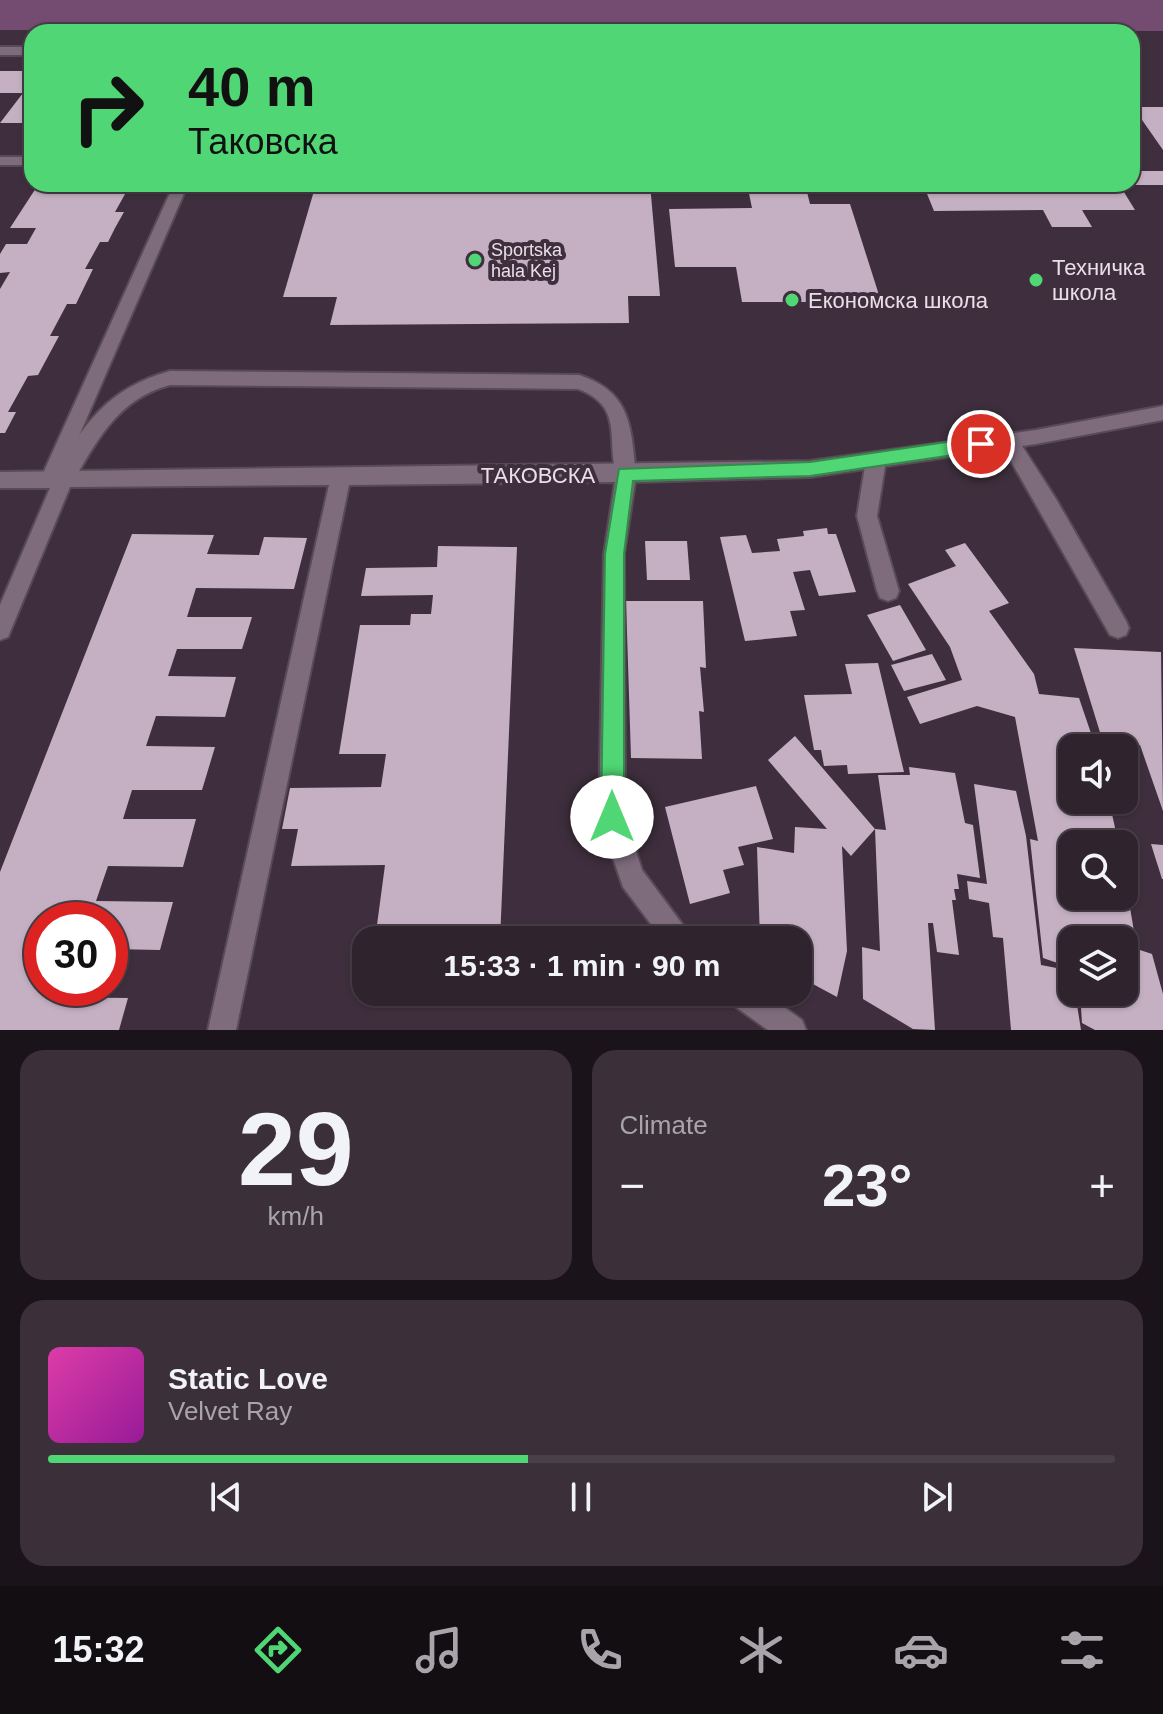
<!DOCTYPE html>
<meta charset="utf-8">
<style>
:root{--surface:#2f232e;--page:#3b2f3a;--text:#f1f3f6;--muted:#a7a4aa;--line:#4a404a;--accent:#50d674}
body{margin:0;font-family:Arial,sans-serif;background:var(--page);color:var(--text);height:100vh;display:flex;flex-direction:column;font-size:30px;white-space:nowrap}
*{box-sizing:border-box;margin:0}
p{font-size:26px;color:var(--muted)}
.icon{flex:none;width:44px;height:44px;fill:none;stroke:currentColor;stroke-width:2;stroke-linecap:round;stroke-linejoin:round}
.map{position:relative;height:1030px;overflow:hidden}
.side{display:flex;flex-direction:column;gap:20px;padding:20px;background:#1a1319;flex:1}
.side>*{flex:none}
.guide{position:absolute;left:24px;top:24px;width:1116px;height:168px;border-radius:24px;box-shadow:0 2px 6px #0004,0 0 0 2px var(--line);background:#50d674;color:#111;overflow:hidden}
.controls{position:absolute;left:1058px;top:734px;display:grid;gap:16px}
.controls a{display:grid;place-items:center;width:80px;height:80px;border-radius:16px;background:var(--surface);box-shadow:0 2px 6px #0004,0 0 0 2px var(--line);font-size:40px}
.speed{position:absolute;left:24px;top:902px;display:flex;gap:16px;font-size:40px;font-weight:700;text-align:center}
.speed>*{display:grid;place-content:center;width:104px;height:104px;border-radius:50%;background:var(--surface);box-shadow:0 2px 6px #0004,0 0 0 2px var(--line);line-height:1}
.speed .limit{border:12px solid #d22;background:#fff;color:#111}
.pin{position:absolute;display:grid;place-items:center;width:68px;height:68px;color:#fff;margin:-34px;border:4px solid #fff;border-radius:50%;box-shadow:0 2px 8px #0007}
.me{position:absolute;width:88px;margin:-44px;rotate:0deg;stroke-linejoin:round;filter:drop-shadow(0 0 6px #0008)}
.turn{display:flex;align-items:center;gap:28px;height:168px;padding:0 32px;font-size:36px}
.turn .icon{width:104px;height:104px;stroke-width:2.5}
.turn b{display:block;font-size:56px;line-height:68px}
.big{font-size:60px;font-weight:700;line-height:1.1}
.side .card{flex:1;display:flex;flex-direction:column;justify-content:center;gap:12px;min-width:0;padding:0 28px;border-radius:24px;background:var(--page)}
.side .dial{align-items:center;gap:0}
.dial b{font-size:104px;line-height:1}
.song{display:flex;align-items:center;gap:24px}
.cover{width:96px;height:96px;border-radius:12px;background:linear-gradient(135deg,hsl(320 70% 55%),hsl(300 70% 35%))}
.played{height:8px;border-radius:4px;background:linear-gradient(90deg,var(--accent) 45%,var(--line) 45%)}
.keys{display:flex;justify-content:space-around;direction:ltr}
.heat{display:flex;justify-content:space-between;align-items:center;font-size:44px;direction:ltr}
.side .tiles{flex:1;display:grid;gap:20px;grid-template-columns:1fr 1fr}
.card:last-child{grid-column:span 2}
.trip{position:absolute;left:352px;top:926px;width:460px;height:80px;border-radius:24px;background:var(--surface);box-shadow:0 2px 6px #0004,0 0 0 2px var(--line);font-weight:700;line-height:80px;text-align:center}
.menu{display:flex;height:128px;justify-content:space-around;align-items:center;background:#130e12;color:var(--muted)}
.menu .icon{width:56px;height:56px}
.menu .on{color:var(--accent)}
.menu b{font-size:36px;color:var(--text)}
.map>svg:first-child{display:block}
</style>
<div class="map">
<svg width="1163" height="1030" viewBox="0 0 1163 1030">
<rect width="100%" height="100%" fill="#3f2f3e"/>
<!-- green -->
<path fill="#744b71" d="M 0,0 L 1163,0 L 1163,31 L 0,30 Z"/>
<!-- building -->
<g fill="#c4b0c2">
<path d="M 0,71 L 32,71 L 32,123 L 0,123 L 23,93 L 0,93 Z"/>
<path d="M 1133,107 L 1163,107 L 1163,150 Z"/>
<rect x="1132" y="171" width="31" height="14"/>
<path d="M 68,184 L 138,184 L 129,187 L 115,212 L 124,212 L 115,228 L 108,242 L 100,242 L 85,269 L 93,269 L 76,304 L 67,304 L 50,336 L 59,336 L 38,375 L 28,376 L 8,412 L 16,412 L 5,433 L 0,433 L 0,289 L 10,272 L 0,273 L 0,254 L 6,244 L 27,244 L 36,228 L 10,228 L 36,188 L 66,188 Z"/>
<path d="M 316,184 L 650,184 L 660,296 L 628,296 L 629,323 L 330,325 L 337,297 L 283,297 Z"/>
<path d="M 747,184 L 805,184 L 810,204 L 850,204 L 879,295 L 811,296 L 813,302 L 742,302 L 736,267 L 675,267 L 669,209 L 752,208 Z"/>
<path d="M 923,184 L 1119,184 L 1135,210 L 1082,210 L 1092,227 L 1052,227 L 1043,210 L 934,211 Z"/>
<path d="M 827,528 L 828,534 L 836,534 L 856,592 L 819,596 L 810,570 L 793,572 L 805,610 L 790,611 L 797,636 L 745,641 L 720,537 L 746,535 L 752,553 L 780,551 L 777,539 L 804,536 L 803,531 Z"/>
<path d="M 132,534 L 214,535 L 207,554 L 259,555 L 264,537 L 307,538 L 294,589 L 196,588 L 187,617 L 252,617 L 242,649 L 177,649 L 168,676 L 236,677 L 225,717 L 156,716 L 146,746 L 215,747 L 202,790 L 132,790 L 123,819 L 196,819 L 183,867 L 108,866 L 96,901 L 173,902 L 160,950 L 110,949 L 110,920 L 42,920 L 42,988 L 46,988 L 43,997 L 128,998 L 119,1030 L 0,1030 L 0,872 Z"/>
<path d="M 645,541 L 687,541 L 690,580 L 647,580 Z"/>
<path d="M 965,543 L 1009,603 L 989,611 L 1034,674 L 1039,694 L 1079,698 L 1096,748 L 1072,748 L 1072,800 L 1109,800 L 1117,837 L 1130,840 L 1138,885 L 1124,883 L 1124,844 L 1072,844 L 1072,896 L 1124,896 L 1126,884 L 1137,949 L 1152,954 L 1163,994 L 1163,1030 L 1095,1030 L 1082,1023 L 1080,992 L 1124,992 L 1124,940 L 1072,940 L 1072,968 L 1043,958 L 1030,839 L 1038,841 L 1015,717 L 977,706 L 920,724 L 907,697 L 962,680 L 950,647 L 908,584 L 956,566 L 945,550 Z"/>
<path d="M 438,546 L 517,547 L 500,940 L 375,940 L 385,865 L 291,866 L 298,829 L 282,829 L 290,788 L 381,787 L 386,754 L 339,754 L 360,625 L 410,625 L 411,614 L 431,614 L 433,595 L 361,596 L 366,568 L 437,567 Z"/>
<path d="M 626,601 L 703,601 L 706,668 L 700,667 L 704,712 L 699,711 L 702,759 L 631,758 Z"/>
<path d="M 900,605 L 926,650 L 893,661 L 867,615 Z"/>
<path d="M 1074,648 L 1161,652 L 1163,811 L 1140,745 L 1103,742 Z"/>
<path d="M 932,654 L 946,680 L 904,691 L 891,665 Z"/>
<path d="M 878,663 L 904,772 L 848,774 L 847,765 L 824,766 L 821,750 L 814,750 L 804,695 L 852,694 L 845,664 Z"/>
<path d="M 795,736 L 875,829 L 886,830 L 878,775 L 910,775 L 909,767 L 955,773 L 965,823 L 973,825 L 980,878 L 957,874 L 959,889 L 954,889 L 956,900 L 952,900 L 959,955 L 937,952 L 933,923 L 928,923 L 935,1030 L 913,1029 L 863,999 L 862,947 L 880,951 L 875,829 L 851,856 L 842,846 L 847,951 L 837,997 L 798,976 L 798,940 L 760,940 L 757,847 L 794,853 L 795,827 L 827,829 L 768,760 Z"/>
<path d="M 974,784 L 1016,791 L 1026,836 L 1041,965 L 1072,971 L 1072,992 L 1075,992 L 1081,1030 L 1011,1030 L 1003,938 L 993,937 L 989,903 L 969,899 L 967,881 L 987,884 Z"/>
<path d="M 756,786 L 773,839 L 738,847 L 744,865 L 723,870 L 730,893 L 690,904 L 665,807 Z"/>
<path d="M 1151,844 L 1163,845 L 1163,879 L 1162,879 Z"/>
</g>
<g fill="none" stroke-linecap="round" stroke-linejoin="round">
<defs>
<g id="service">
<path d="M 170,371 L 579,375 C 631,392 631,426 636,474 L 633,480 L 619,480 C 603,445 628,408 578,389 L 170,385 C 117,399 96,442 70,487 L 56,487 L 53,481 C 81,425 108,388 170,371 Z"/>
<path d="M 1008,432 L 1015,435 L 1056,499 L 1126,621 L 1129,628 L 1126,635 L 1118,638 L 1110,635 L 999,440 Z"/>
<path d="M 876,452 L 883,454 L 886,460 L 877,516 L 899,591 L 896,598 L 888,601 L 880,598 L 877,591 L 857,516 L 866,460 L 869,454 Z"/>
</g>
<g id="pedestrian">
<rect x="0" y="47" width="32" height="8"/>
<path d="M 174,184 L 188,184 L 60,480 L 57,486 L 43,486 L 40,480 Z"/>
</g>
<g id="minor">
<rect x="0" y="157" width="32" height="8"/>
<path d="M 1163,406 L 1163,420 L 1036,444 L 810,477 L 635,482 L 624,554 L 625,817 L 642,870 L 694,940 L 663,940 L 623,887 L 599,817 L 604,554 L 615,482 L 349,485 L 236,1030 L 208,1030 L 329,485 L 70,487 L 8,637 L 0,640 L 0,605 L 50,488 L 0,488 L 0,472 L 810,461 L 1036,430 Z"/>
<path d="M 725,992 L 763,992 L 802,1020 L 806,1030 L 768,1030 L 729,1002 Z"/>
</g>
</defs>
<!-- service casing -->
<use href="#service" stroke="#584b57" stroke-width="4"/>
<!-- pedestrian casing -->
<use href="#pedestrian" stroke="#584b57" stroke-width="4"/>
<!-- minor casing -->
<use href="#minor" stroke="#584b57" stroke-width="4"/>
<!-- service -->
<use href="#service" fill="#7e6c7d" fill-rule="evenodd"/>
<!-- pedestrian -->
<use href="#pedestrian" fill="#7e6c7d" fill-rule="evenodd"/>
<!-- minor -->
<use href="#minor" fill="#7e6c7d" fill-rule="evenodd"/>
</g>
<!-- route -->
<path fill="#50d674" stroke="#348b4b" stroke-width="2" d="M 981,437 L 990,444 L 981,451 L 810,476 L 633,481 L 624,554 L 624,817 L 620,825 L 612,828 L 604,825 L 601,817 L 605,554 L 619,469 L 810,462 Z"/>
<!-- markers -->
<g fill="#50d674" stroke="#3f2f3e" stroke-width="3">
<circle cx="475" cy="260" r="8"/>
<circle cx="1036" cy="280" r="8"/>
<circle cx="792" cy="300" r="8"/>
</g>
<g text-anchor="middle" stroke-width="8" stroke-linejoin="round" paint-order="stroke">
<!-- far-poi labels -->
<g font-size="18" fill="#eadfe9" stroke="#3f2f3e" text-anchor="start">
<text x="491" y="256">Sportska<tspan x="491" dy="21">hala Kej</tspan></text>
</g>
<!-- poi labels -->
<g font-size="22" fill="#eadfe9" stroke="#3f2f3e" text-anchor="start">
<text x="1052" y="275">Техничка<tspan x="1052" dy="25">школа</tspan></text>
<text x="808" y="308">Економска школа</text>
</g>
<!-- street labels -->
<g font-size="22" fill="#eadfe9" stroke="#3f2f3e">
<text x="538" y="483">ТАКОВСКА</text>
</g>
</g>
</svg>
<div class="controls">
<a><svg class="icon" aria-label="sound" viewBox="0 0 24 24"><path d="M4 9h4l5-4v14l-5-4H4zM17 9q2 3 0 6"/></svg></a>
<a><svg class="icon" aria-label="search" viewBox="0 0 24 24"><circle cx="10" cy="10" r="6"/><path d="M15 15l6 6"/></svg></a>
<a><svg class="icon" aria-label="layers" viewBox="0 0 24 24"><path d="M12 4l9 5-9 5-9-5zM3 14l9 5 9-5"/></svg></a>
</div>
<div class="speed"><div class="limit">30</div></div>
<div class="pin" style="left:981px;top:444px;background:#d93025"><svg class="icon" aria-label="arrive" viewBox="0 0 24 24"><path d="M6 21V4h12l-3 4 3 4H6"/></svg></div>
<svg class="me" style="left:612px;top:817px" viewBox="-20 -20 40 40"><circle r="19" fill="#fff"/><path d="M0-13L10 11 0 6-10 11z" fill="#50d674"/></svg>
<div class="trip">15:33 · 1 min · 90 m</div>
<div class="guide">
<div class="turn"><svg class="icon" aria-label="right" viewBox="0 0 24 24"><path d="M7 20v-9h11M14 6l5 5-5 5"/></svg><div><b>40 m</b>Таковска</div></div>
</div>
</div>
<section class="side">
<div class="tiles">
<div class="card dial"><b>29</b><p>km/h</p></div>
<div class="card"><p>Climate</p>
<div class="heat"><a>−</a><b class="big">23°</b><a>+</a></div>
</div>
<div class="card">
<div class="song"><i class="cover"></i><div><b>Static Love</b><p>Velvet Ray</p></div></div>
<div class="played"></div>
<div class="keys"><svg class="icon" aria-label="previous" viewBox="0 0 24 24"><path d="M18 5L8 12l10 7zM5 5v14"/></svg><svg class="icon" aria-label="pause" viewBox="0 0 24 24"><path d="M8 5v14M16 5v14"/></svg><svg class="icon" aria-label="next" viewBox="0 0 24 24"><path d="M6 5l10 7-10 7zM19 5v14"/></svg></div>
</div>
</div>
</section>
<nav class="menu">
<b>15:32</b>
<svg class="icon on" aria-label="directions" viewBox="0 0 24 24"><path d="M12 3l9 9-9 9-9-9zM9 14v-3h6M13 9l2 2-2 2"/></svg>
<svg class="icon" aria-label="music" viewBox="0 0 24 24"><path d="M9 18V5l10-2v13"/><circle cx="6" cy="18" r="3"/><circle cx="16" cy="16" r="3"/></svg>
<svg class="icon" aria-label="phone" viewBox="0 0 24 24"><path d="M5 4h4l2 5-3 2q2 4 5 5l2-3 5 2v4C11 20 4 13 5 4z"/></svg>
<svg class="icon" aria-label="climate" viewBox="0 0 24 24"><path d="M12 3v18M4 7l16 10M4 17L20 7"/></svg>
<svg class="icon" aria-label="car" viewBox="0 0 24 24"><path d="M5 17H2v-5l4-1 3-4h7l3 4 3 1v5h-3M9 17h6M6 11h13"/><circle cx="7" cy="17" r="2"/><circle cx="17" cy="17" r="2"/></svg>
<svg class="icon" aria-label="filters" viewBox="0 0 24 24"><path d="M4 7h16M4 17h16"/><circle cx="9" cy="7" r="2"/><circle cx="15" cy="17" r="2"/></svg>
</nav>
